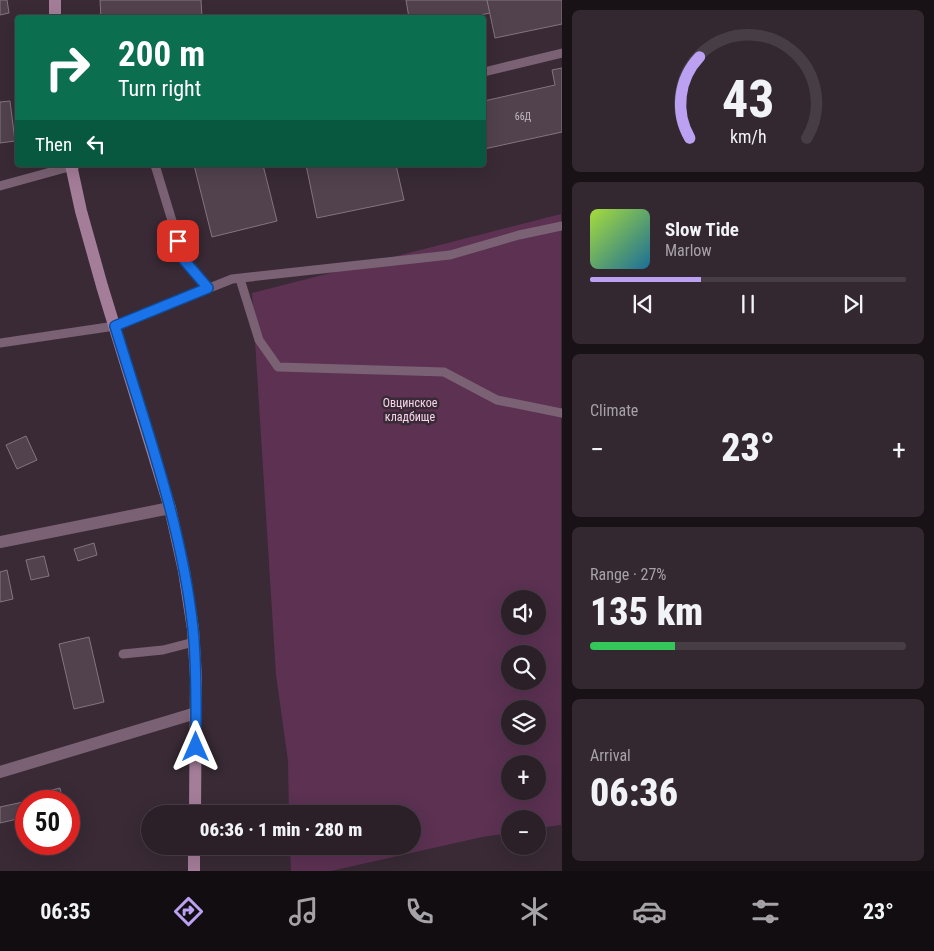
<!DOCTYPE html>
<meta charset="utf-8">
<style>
:root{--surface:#2b2028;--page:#332830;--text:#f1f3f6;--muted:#a6a3a8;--line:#473e45;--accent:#bca0f2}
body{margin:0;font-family:"Roboto Condensed",sans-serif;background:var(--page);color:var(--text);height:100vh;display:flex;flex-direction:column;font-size:19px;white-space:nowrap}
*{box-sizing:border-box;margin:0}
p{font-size:16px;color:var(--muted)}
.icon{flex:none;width:28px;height:28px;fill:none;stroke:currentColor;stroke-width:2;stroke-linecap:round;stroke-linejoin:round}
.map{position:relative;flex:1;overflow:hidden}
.drawer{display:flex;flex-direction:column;gap:10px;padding:10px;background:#181216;width:372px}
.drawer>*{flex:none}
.top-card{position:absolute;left:15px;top:15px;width:471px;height:152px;border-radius:5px;box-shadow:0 5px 20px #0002,0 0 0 1px var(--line);background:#0b6e4f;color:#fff;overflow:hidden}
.controls{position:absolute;left:501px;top:590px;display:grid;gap:10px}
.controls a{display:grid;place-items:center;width:45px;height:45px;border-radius:50%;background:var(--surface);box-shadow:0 5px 20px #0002,0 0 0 1px var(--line);font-size:25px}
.speed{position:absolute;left:15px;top:790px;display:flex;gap:10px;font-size:25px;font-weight:700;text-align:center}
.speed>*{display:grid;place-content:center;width:65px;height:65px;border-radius:50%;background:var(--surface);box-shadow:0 5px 20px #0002,0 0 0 1px var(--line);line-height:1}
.speed .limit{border:8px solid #d22;background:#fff;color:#111}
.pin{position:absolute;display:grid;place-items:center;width:42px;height:42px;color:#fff;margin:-21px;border-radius:10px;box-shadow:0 2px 8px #0006}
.me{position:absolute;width:55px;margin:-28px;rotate:0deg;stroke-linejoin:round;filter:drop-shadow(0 0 4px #0008)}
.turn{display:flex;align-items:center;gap:18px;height:105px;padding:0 20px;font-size:22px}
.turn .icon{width:65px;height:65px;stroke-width:2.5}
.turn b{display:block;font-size:35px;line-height:42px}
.then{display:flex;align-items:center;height:48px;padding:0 20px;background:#0003;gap:10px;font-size:19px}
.big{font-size:38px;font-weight:800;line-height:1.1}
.drawer .tile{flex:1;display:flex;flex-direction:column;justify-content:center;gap:8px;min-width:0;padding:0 18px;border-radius:8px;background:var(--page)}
.drawer .dial{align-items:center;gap:0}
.dial svg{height:130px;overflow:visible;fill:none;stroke:var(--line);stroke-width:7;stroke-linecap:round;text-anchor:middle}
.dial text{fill:var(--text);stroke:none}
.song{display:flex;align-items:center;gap:15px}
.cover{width:60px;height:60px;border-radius:8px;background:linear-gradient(135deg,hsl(80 70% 55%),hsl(200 70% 35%))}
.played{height:5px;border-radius:2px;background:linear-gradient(90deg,var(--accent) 35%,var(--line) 35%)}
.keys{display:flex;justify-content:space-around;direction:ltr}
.heat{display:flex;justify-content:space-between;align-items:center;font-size:28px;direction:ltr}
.charge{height:8px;border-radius:4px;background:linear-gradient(90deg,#34c759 27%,var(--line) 0)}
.trip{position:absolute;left:141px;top:805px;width:280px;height:50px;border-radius:25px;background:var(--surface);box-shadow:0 5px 20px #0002,0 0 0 1px var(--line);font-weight:800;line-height:50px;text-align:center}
.menu{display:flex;height:80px;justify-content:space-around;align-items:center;background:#110d10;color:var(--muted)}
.menu .icon{width:35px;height:35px}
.menu .selected{color:var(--accent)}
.menu b{font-size:22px;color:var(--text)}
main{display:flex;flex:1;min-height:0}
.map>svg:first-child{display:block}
</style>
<main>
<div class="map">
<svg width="562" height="871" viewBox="0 0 562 871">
<rect width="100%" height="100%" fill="#392a35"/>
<!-- green -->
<path fill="#5c3152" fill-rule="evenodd" d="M 561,214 L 561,825 L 538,828 L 538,819 L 510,819 L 510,833 L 482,837 L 331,871 L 291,871 L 290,846 L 412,846 L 412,814 L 289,814 L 288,761 L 276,675 L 252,293 ZM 510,599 L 538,599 L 538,626 L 510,626 ZM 510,654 L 538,654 L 538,681 L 510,681 ZM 510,709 L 538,709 L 538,736 L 510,736 ZM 510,764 L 538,764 L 538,791 L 510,791 Z"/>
<!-- building -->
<g fill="#51424d" stroke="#857480">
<path d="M 0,0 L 7,0 L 9,13 L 0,15 Z"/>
<path d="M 100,0 L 201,0 L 202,18 L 101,18 Z"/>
<path d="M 406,0 L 487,0 L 490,13 L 466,18 L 409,18 Z"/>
<path d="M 487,0 L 562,0 L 562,24 L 495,38 Z"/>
<path d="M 562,68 L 562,132 L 484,149 L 484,101 L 555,85 L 552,70 Z"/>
<path d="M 10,101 L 15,141 L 0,143 L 0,102 Z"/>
<path d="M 194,165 L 263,165 L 277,221 L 212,237 Z"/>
<path d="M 306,165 L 396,165 L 404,200 L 317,218 Z"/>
<path d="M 26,436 L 37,460 L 17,469 L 6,445 Z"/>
<path d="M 94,543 L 97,555 L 78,561 L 74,549 Z"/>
<path d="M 44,556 L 49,576 L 31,580 L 26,560 Z"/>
<path d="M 7,570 L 13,599 L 0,602 L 0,572 Z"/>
<path d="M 89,637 L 104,702 L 74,709 L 59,644 Z"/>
<path d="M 60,788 L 63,801 L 47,801 L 44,792 Z"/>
<path d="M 23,802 L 26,817 L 0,823 L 0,807 Z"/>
</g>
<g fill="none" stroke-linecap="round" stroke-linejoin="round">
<!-- lane -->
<g stroke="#7a6173" stroke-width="9">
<path d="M 484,72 L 562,53"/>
<path d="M 155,165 L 184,260 L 208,288"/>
<path d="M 0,186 L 76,165"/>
<path d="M 240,279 L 259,340 L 278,367 L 444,372 L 497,400 L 562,413"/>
<path d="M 0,343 L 115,326 L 232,279 L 450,255 L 519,235 L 562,226"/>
<path d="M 123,654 L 163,650 L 194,642"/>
</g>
<!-- street -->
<g stroke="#7a6173" stroke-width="12">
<path d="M 0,542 L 170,508"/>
<path d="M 0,772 L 196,713"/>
</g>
<!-- secondary -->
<g stroke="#a47d99" stroke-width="12">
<path d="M 55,0 L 55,18"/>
<path d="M 71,165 L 81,211 L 102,286 L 170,508 L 184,571 L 193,629 L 196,678 L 195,814"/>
<path d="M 194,871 L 194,846"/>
</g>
</g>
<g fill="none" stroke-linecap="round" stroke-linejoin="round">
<defs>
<path id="route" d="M 178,241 L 184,260 L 208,288 L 115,326 C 145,425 182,525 193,629 C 197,668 196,707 196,747"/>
</defs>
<!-- route casing -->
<use href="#route" stroke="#114b97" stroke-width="12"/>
<!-- route -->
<use href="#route" stroke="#1a73e8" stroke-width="9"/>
</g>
<g text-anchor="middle" stroke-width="5" stroke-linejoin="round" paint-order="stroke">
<!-- number labels -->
<g font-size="10" fill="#c4b8c0">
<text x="523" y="120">66Д</text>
</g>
<!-- park labels -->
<g font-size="12" fill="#f7d5ed" stroke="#392a35">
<text x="410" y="407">Овцинское<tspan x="410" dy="14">кладбище</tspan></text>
</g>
</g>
</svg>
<div class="controls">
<a><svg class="icon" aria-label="sound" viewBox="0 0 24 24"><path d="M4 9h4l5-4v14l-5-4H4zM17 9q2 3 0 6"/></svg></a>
<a><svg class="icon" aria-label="search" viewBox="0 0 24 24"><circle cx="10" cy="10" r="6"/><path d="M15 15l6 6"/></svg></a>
<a><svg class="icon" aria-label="layers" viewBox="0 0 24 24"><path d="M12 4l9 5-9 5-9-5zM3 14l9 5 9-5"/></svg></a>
<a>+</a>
<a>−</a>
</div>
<div class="speed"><div class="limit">50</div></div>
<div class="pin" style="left:178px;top:241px;background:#d93025"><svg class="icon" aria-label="arrive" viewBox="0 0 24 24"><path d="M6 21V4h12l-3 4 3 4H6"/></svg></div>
<svg class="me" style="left:196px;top:747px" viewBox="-20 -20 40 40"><path d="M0-17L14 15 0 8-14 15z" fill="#1a73e8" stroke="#fff" stroke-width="4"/></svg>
<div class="trip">06:36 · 1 min · 280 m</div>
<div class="top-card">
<div class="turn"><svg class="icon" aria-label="right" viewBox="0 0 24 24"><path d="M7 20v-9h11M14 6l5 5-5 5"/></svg><div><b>200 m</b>Turn right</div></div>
<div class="then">Then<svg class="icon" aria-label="left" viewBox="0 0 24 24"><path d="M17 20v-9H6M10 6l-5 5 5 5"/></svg></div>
</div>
</div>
<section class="drawer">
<div class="tile dial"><svg viewBox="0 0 100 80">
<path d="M14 69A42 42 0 1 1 86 69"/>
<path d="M14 69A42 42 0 0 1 20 19" stroke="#bca0f2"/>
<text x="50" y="56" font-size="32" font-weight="700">43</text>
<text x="50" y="72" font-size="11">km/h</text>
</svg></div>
<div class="tile">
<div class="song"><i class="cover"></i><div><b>Slow Tide</b><p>Marlow</p></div></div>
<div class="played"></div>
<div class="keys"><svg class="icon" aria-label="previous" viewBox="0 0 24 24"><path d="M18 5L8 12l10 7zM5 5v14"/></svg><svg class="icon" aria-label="pause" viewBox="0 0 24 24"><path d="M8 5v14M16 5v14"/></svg><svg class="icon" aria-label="next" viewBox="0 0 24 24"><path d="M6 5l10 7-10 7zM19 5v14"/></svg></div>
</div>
<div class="tile"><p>Climate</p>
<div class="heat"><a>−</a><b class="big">23°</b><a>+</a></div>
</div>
<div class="tile"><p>Range · 27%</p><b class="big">135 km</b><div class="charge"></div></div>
<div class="tile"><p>Arrival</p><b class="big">06:36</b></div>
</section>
</main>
<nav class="menu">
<b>06:35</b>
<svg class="icon selected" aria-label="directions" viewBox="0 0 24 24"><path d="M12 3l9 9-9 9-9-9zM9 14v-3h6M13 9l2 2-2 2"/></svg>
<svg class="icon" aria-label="music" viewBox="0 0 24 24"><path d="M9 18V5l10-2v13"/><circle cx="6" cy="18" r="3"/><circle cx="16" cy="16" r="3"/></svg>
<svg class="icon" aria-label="phone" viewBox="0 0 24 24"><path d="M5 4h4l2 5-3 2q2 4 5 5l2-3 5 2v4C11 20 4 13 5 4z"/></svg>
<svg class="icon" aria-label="climate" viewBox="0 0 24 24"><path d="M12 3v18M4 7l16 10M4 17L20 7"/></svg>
<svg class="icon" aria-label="car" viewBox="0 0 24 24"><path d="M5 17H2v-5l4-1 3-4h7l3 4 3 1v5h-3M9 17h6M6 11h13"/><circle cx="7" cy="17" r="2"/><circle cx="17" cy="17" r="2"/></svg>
<svg class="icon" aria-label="filters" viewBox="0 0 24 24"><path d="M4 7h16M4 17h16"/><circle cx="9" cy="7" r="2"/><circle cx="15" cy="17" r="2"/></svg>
<b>23°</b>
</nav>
